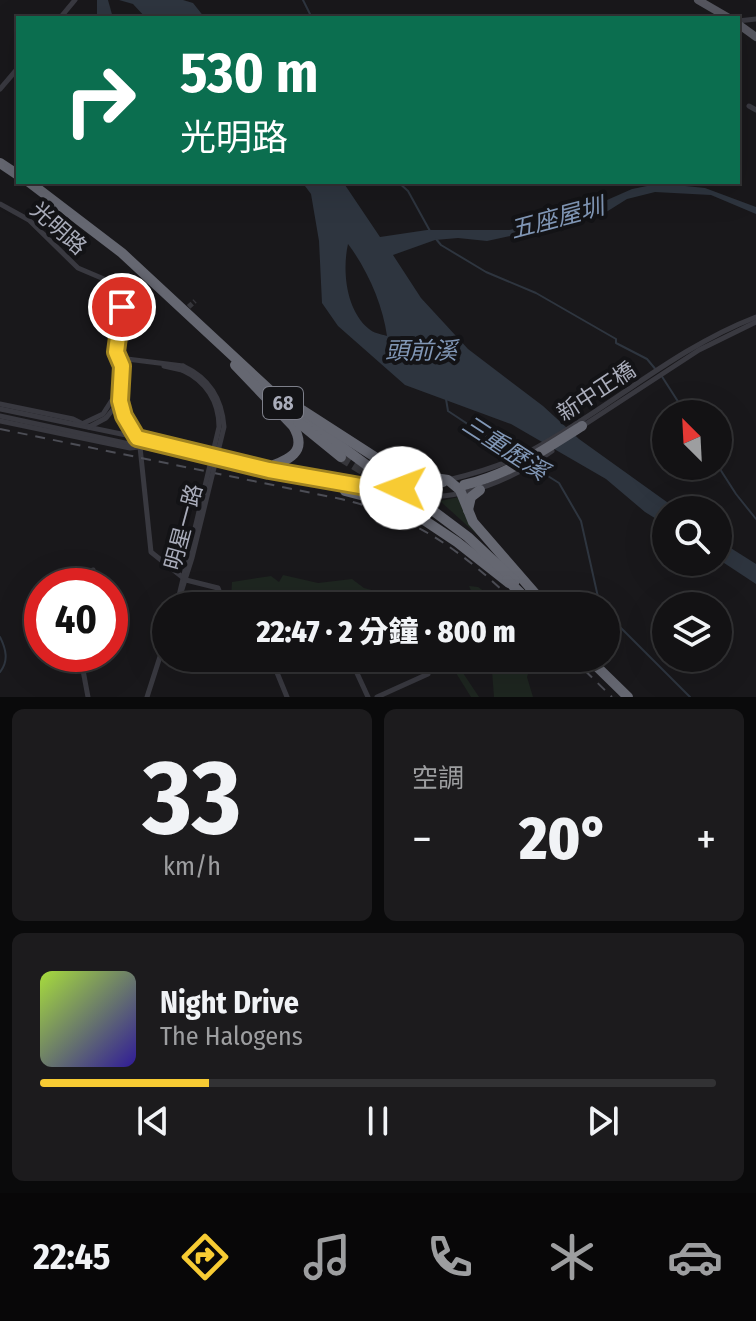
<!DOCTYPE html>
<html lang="zh-TW">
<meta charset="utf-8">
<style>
:root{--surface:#131214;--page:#1c1b1d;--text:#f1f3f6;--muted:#9d9ea0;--line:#323234;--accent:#f7cb33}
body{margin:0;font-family:"Fira Sans Condensed","Noto Sans TC",sans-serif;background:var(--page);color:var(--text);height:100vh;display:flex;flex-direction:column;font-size:30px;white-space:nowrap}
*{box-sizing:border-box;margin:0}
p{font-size:26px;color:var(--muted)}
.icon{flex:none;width:44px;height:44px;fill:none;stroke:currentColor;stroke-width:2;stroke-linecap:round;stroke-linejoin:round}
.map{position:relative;height:697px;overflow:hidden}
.sheet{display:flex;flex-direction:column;gap:12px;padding:12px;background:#0a0a0b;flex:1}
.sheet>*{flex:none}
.banner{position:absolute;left:16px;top:16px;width:724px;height:168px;border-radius:0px;box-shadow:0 8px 32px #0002,0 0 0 2px var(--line);background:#0b6e4f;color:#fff;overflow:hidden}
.needle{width:52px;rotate:336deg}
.controls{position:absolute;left:652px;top:400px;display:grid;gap:16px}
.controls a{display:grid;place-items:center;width:80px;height:80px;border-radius:50%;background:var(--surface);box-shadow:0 8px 32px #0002,0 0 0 2px var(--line);font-size:40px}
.speed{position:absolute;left:24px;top:568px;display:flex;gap:16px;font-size:40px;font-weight:700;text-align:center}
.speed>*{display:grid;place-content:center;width:104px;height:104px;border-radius:50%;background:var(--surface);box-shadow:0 8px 32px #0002,0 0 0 2px var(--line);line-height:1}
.speed .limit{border:12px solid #d22;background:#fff;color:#111}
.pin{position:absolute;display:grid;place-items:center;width:68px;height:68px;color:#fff;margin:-34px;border:4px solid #fff;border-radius:50%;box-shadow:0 2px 8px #0007}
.me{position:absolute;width:88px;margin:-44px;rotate:272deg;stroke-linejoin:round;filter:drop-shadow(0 0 6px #0008)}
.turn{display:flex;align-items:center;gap:28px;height:168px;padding:0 32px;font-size:36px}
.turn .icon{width:104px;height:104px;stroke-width:2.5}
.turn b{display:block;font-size:56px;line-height:68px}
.big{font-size:60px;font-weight:800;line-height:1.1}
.sheet .tile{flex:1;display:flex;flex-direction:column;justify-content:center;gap:12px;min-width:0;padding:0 28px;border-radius:12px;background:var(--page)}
.sheet .dial{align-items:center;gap:0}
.dial b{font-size:104px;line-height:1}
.song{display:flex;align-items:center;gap:24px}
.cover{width:96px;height:96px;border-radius:12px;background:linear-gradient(135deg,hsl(80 70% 55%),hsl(250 70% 35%))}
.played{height:8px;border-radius:4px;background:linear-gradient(90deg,var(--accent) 25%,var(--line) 25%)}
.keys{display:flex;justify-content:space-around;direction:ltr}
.heat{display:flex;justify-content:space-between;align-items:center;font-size:44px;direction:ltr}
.sheet .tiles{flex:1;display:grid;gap:12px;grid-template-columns:1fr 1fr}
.tile:last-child{grid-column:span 2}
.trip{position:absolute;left:152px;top:592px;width:468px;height:80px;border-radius:40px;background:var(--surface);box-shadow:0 8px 32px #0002,0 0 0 2px var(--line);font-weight:800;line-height:80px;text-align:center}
.tabs{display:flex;height:128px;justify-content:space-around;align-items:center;background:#080708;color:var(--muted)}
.tabs .icon{width:56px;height:56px}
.tabs .active{color:var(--accent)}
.tabs b{font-size:36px;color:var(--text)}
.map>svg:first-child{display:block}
</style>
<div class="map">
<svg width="756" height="697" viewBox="0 0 756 697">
<rect width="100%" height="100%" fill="#19181b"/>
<!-- green -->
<g fill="#1e2620">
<path d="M 459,497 L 492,548 L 440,501 Z"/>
<path d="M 283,575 L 318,583 L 352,579 L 364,588 L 412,601 L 413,606 L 400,606 L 376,600 L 324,606 L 266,606 L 253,603 L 251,606 L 234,606 L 231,601 L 232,582 L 271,576 L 279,582 Z"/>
<path d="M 469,586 L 478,587 L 504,606 L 478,606 Z"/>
<path d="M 440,658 L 459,658 L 461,670 L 479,697 L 471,697 L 451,665 Z"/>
<path d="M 485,658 L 533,658 L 527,677 L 533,697 L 494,697 L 492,671 Z"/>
</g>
<!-- water -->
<g fill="#2e353f" fill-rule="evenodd">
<path d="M 97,0 L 108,0 L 113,18 L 97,18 Z"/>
<path d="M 119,0 L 183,0 L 193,3 L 205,18 L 146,18 L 133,4 Z"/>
<path d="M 302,182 L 343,182 L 380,237 L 427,230 L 509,230 L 564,219 L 632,189 L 647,186 L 666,184 L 705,188 L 756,207 L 756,214 L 711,195 L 655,192 L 627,199 L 603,214 L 577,222 L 561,222 L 533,231 L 487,241 L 458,238 L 435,240 L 393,255 L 421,298 L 468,349 L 543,406 L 579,439 L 678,510 L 666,510 L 666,525 L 645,512 L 606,479 L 511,424 L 405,385 L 338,326 L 322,303 L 319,241 L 311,194 ZM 348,244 C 367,269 383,305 387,336 C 381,334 373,333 369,329 C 346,310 342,271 348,244 Z"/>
<path d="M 718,540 L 756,564 L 756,584 L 718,559 Z"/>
</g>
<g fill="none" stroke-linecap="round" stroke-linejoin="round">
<!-- stream -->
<g stroke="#2e353f" stroke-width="2">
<path d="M 303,0 L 312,18"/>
<path d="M 398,182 L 408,191 L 430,231"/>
<path d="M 436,239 L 441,245 L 486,272 L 536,293 L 616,339 L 616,343 L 647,359 L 657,371"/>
<path d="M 661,375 L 686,414"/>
<path d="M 446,399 L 448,411 L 516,456"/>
<path d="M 532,466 L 559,483 L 581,521 L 600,606"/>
<path d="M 718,466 L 736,494 L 756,519"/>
<path d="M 606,613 L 690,697"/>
<path d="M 0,637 C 6,649 9,661 0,672"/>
</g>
<!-- minor-tunnel -->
<path stroke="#36363b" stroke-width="5" stroke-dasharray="5 2.5" stroke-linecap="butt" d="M 183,312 L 195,301"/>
<!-- highway-tunnel -->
<path stroke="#36363b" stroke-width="10" stroke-dasharray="10 5" stroke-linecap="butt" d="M 341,457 L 394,489"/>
<!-- minor -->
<g stroke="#393940" stroke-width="5">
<path d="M 60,18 L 75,0"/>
<path d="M 738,21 L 756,19"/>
<path d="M 0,89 L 18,68"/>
<path d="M 749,106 L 756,110"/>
<path d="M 0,204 L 29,220 L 78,268 L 111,282 L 117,288 L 122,307 L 116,352 L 114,402 L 130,435"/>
<path d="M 118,358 L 122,366 L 120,405 L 137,438"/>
<path d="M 119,358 L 183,366"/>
<path d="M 164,366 L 182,370"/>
<path d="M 0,404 L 73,419 L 89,427"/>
<path d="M 0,409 L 131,436 L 269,470 L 341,484 L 380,488 L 418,485"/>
<path d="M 0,416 L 347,491"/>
<path d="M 0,421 L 130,448 L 139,447"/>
<path d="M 84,423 L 103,414 L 112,400"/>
<path d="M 89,427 L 106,418 L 115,407"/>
<path d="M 581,427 L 699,350 L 756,322"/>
<path d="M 140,447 L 151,552 L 186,580 L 218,588 L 225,606"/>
<path d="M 448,480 C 478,473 507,464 534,449 C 610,408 675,348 756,317"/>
<path d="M 369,493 L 391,495"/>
<path d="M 416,497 C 467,499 512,480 552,451"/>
<path d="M 90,586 L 93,570"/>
<path d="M 80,654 L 88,697"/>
<path d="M 271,658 L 287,697"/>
<path d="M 350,658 L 368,697"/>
<path d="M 147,697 L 166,638"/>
<path d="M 377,697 L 428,674"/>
</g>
<!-- major -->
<g stroke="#55565f" stroke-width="8">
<path d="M 698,0 L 729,18"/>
<path d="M 738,24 L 756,37"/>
</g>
<!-- highway -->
<g stroke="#656771" stroke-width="10">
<path d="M 0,163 L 18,175"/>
<path d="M 29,182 L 122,253 L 288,407 L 372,469"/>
<path d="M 235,365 L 293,426 C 310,454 285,461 263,469"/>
<path d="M 302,410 L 392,468 L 414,475 L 448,480 L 460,490 L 473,522 L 546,606"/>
<path d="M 298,422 L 341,457"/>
<path d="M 392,468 C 397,476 403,483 399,492 L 392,495"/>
<path d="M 464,485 C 508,475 544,450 582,426"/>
<path d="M 345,491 L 403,506 L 457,542 L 509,583"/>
<path d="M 424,504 L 468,537 L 515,581"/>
<path d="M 468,510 L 471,497 L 480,490"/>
<path d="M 414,512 L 409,506 L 407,496 L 418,489 L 443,482"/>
<path d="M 507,580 L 534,606"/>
<path d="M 588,658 L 628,697"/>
</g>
<!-- rail -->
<g stroke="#4c4d55" stroke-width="2" stroke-dasharray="10 8" stroke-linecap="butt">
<path d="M 0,429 L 341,499 C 417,517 463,552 519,606"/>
<path d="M 572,658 L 612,697"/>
</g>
<!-- minor-bridge -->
<g stroke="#393940" stroke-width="5">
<path d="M 177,604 L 219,427 C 219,401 206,381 182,370"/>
<path d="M 177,605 L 192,558 L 224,427 C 222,398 209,378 183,366"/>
</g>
<!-- highway-bridge -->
<path stroke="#656771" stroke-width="10" d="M 375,468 L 424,504"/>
</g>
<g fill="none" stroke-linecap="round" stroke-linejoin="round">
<defs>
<path id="route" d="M 122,307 L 116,352 L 122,366 L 120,401 L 124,416 L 137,438 L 269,470 L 366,487 L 401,488"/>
</defs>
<!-- route casing -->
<use href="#route" stroke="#a18421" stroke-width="20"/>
<!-- route -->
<use href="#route" stroke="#f7cb33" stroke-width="14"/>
</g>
<g text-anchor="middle" stroke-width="8" stroke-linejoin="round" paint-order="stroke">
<!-- shield labels -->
<rect fill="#131316" stroke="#7d7f8a" stroke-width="2" x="263" y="387" width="40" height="32" rx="6"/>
<g font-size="20" font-weight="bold" fill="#aaadbb">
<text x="283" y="410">68</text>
</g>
<!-- street labels -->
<g font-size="22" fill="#aaadbb" stroke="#131316">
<text transform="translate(59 228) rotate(42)" y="8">光明路</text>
<text transform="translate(596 391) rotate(-33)" y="8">新中正橋</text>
<text transform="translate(183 527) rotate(-75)" y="8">明星一路</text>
</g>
<!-- water labels -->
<g font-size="24" font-style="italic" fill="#8197b6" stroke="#131316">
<text transform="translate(557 218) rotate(-15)" y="8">五座屋圳</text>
<text x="421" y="359">頭前溪</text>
<text transform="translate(505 448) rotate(33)" y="8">三重歷溪</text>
</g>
</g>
</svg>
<div class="controls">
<a><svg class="needle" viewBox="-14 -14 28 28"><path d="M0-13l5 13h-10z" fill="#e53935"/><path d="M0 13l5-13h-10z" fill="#9d9ea0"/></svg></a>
<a><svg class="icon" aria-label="search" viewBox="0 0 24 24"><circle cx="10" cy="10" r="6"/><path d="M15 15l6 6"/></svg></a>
<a><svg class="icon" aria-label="layers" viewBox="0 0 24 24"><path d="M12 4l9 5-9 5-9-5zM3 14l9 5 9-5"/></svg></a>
</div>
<div class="speed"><div class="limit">40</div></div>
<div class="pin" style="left:122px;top:307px;background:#d93025"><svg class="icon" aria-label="arrive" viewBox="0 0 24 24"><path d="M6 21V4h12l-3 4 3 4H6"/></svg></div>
<svg class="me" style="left:401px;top:488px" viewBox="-20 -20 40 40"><circle r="19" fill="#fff"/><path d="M0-13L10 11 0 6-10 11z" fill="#f7cb33"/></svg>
<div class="trip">22:47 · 2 分鐘 · 800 m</div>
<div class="banner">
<div class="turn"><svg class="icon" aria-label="right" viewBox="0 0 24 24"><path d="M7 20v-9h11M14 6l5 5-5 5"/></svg><div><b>530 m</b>光明路</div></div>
</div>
</div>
<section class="sheet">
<div class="tiles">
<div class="tile dial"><b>33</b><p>km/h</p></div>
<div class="tile"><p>空調</p>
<div class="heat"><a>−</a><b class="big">20°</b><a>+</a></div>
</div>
<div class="tile">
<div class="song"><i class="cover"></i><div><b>Night Drive</b><p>The Halogens</p></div></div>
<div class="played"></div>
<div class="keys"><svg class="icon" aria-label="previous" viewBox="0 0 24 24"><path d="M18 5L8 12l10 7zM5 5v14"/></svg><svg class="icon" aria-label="pause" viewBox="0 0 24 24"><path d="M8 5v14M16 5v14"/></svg><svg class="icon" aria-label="next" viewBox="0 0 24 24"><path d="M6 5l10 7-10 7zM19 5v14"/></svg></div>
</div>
</div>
</section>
<nav class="tabs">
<b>22:45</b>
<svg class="icon active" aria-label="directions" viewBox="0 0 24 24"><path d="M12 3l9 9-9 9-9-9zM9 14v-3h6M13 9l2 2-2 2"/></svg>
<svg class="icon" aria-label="music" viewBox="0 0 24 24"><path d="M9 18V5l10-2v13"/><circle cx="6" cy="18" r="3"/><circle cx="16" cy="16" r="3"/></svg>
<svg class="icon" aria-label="phone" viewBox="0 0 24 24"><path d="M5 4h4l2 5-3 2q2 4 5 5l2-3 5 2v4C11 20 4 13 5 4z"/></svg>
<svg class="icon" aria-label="climate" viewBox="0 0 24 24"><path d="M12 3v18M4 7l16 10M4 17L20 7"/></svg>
<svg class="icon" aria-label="car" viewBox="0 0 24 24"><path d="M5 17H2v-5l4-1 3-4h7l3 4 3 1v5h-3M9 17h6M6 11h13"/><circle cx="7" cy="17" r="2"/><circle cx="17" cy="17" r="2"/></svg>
</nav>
